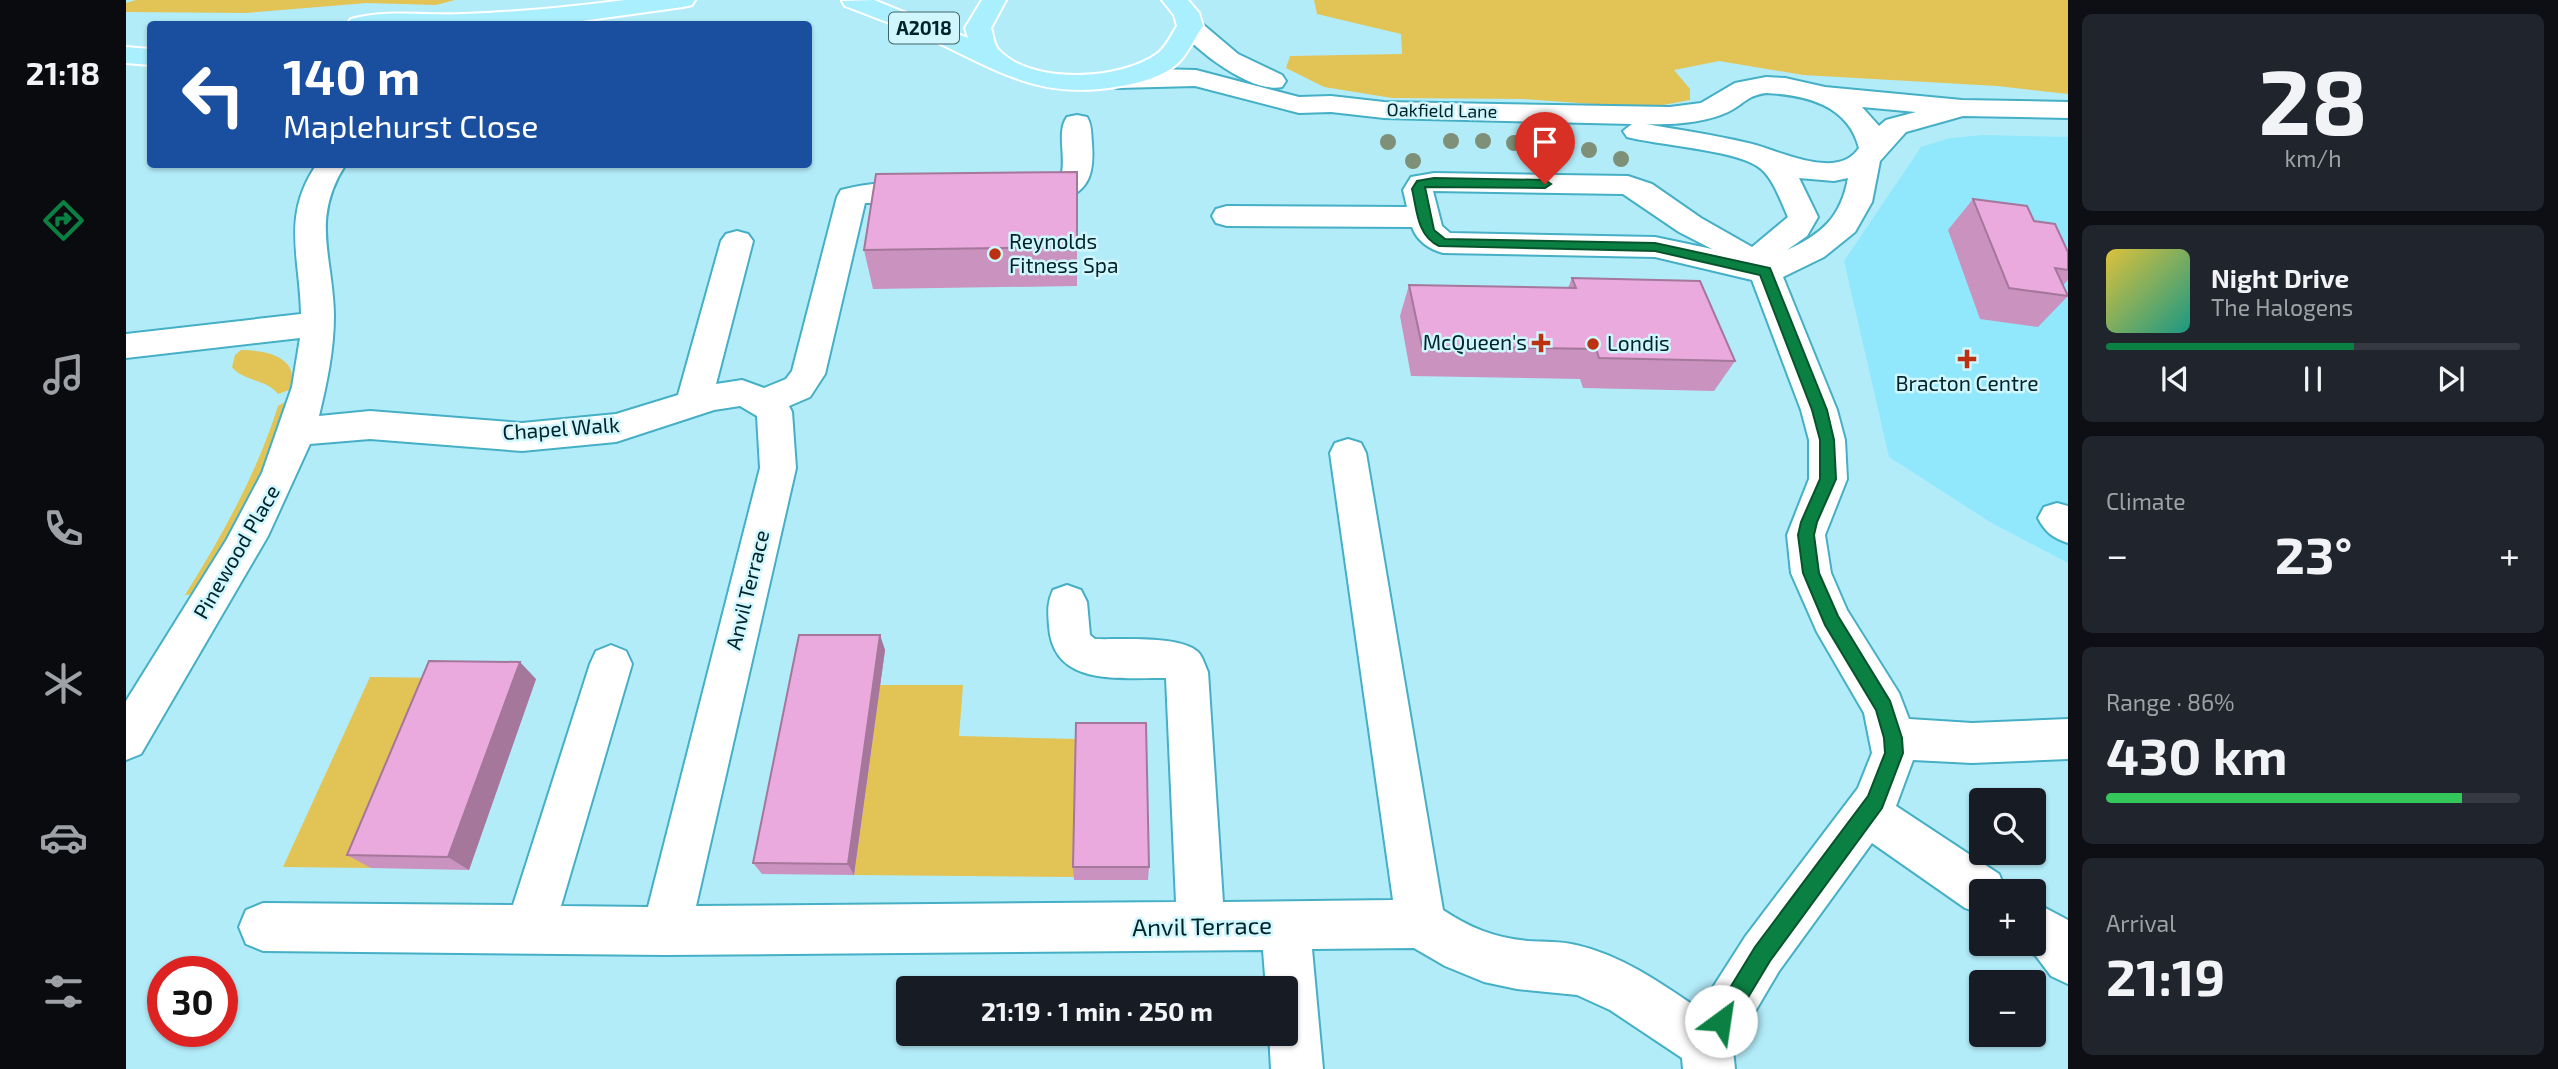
<!DOCTYPE html>
<meta charset="utf-8">
<style>
:root{--surface:#171b24;--page:#20242c;--text:#f1f3f6;--muted:#9ea1a6;--line:#363941;--accent:#0b8043}
body{margin:0;font-family:"Exo 2",sans-serif;background:var(--page);color:var(--text);height:100vh;display:flex;flex-direction:column;font-size:26px;white-space:nowrap}
*{box-sizing:border-box;margin:0}
p{font-size:23px;color:var(--muted)}
.icon{flex:none;width:38px;height:38px;fill:none;stroke:currentColor;stroke-width:2;stroke-linecap:round;stroke-linejoin:round}
.map{position:relative;flex:1;overflow:hidden}
.side{display:flex;flex-direction:column;gap:14px;padding:14px;background:#0d0f14;width:490px}
.side>*{flex:none}
.top-card{position:absolute;left:21px;top:21px;width:665px;height:147px;border-radius:7px;box-shadow:0 2px 5px #0004;background:#1a4fa0;color:#fff;overflow:hidden}
.tools{position:absolute;left:1843px;top:788px;display:grid;gap:14px}
.tools a{display:grid;place-items:center;width:77px;height:77px;border-radius:7px;background:var(--surface);box-shadow:0 2px 5px #0004;font-size:35px}
.speed{position:absolute;left:21px;top:956px;display:flex;gap:14px;font-size:35px;font-weight:700;text-align:center}
.speed>*{display:grid;place-content:center;width:91px;height:91px;border-radius:50%;background:var(--surface);box-shadow:0 2px 5px #0004;line-height:1}
.speed .limit{border:10px solid #d22;background:#fff;color:#111}
.pin{position:absolute;display:grid;place-items:center;width:60px;height:60px;color:#fff;margin:-72px -30px;border-radius:50% 50% 50% 0;rotate:-45deg;box-shadow:0 0 7px #0007}
.pin .icon{rotate:45deg}
.me{position:absolute;width:77px;margin:-38px;rotate:31deg;stroke-linejoin:round;filter:drop-shadow(0 0 5px #0008)}
.turn{display:flex;align-items:center;gap:24px;height:147px;padding:0 21px;font-size:32px}
.turn .icon{width:91px;height:91px;stroke-width:2.5}
.turn b{display:block;font-size:49px;line-height:60px}
.big{font-size:52px;font-weight:700;line-height:1.1}
.side .card{flex:1;display:flex;flex-direction:column;justify-content:center;gap:10px;min-width:0;padding:0 24px;border-radius:10px;background:var(--page)}
.side .dial{align-items:center;gap:0}
.dial b{font-size:91px;line-height:1}
.song{display:flex;align-items:center;gap:21px}
.cover{width:84px;height:84px;border-radius:10px;background:linear-gradient(135deg,hsl(50 70% 55%),hsl(170 70% 35%))}
.played{height:7px;border-radius:4px;background:linear-gradient(90deg,var(--accent) 60%,var(--line) 60%)}
.keys{display:flex;justify-content:space-around;direction:ltr}
.heat{display:flex;justify-content:space-between;align-items:center;font-size:38px;direction:ltr}
.charge{height:10px;border-radius:5px;background:linear-gradient(90deg,#34c759 86%,var(--line) 0)}
.trip{position:absolute;left:770px;top:976px;width:402px;height:70px;border-radius:7px;background:var(--surface);box-shadow:0 2px 5px #0004;font-weight:700;line-height:70px;text-align:center}
main{display:flex;flex:1;min-height:0}
.tabs{display:flex;flex-direction:column;width:126px;justify-content:space-around;align-items:center;background:#090b0e;color:var(--muted)}
.tabs .icon{width:49px;height:49px}
.tabs .selected{color:var(--accent)}
.tabs b{font-size:32px;color:var(--text)}
.map>svg:first-child{display:block}
</style>
<main>
<nav class="tabs">
<b>21:18</b>
<svg class="icon selected" aria-label="directions" viewBox="0 0 24 24"><path d="M12 3l9 9-9 9-9-9zM9 14v-3h6M13 9l2 2-2 2"/></svg>
<svg class="icon" aria-label="music" viewBox="0 0 24 24"><path d="M9 18V5l10-2v13"/><circle cx="6" cy="18" r="3"/><circle cx="16" cy="16" r="3"/></svg>
<svg class="icon" aria-label="phone" viewBox="0 0 24 24"><path d="M5 4h4l2 5-3 2q2 4 5 5l2-3 5 2v4C11 20 4 13 5 4z"/></svg>
<svg class="icon" aria-label="climate" viewBox="0 0 24 24"><path d="M12 3v18M4 7l16 10M4 17L20 7"/></svg>
<svg class="icon" aria-label="car" viewBox="0 0 24 24"><path d="M5 17H2v-5l4-1 3-4h7l3 4 3 1v5h-3M9 17h6M6 11h13"/><circle cx="7" cy="17" r="2"/><circle cx="17" cy="17" r="2"/></svg>
<svg class="icon" aria-label="filters" viewBox="0 0 24 24"><path d="M4 7h16M4 17h16"/><circle cx="9" cy="7" r="2"/><circle cx="15" cy="17" r="2"/></svg>
</nav>
<div class="map">
<svg width="1942" height="1069" viewBox="0 0 1942 1069">
<rect width="100%" height="100%" fill="#b3ecf9"/>
<!-- built -->
<path fill="#91e8fc" d="M 1857,135 L 1942,137 L 1942,563 L 1864,522 L 1763,457 L 1718,261 L 1795,147 L 1824,138 Z"/>
<!-- green -->
<g fill="#e2c355">
<path d="M 10,0 L 329,0 L 310,5 L 241,3 L 120,13 L 0,12 L 0,3 Z"/>
<path d="M 1188,0 L 1942,0 L 1942,94 L 1871,86 L 1677,75 L 1593,61 L 1548,70 L 1564,89 L 1564,100 L 1521,108 L 1398,99 L 1266,98 L 1198,87 L 1160,68 L 1164,56 L 1276,54 L 1275,34 L 1191,14 Z"/>
<path d="M 115,350 C 140,350 177,358 163,390 L 152,394 C 141,379 118,382 106,367 L 109,355 Z"/>
<path d="M 159,402 L 154,427 L 131,484 L 68,594 L 59,595 C 96,536 131,473 152,406 Z"/>
<path d="M 244,677 L 322,678 L 245,868 L 157,867 Z"/>
<path d="M 754,685 L 837,685 L 833,736 L 951,739 L 948,877 L 728,875 Z"/>
</g>
<g fill="none" stroke-linecap="round" stroke-linejoin="round">
<defs>
<g id="minor">
<path d="M 1064,18 L 1073,21 L 1112,54 L 1156,75 L 1160,81 L 1156,87 C 1126,94 1068,50 1051,26 L 1055,21 Z"/>
<path d="M 1029,69 L 1070,70 L 1173,97 L 1205,96 L 1258,102 L 1544,107 L 1575,103 L 1609,83 L 1640,77 L 1659,78 L 1699,87 L 1836,100 L 1942,102 L 1942,118 L 1837,116 L 1780,132 L 1754,161 L 1746,202 L 1729,232 L 1698,257 L 1657,277 L 1711,410 L 1719,440 L 1721,479 L 1699,535 L 1705,573 L 1721,610 L 1773,693 L 1783,719 L 1846,723 L 1942,719 L 1942,759 L 1846,763 L 1787,760 L 1770,806 L 1873,874 L 1880,891 L 1855,891 L 1855,914 L 1839,908 L 1746,843 L 1653,971 L 1607,1049 L 1609,1069 L 1557,1069 L 1556,1058 L 1484,1010 L 1451,995 L 1391,989 L 1358,982 L 1319,966 L 1288,948 L 1186,949 L 1197,1069 L 1145,1069 L 1143,1034 L 1160,1034 L 1160,989 L 1140,989 L 1137,950 L 540,955 L 137,951 L 120,944 L 113,927 L 120,910 L 137,903 L 387,905 L 464,664 L 470,651 L 485,645 L 500,651 L 506,664 L 435,906 L 522,907 L 634,468 L 631,416 L 614,406 L 588,410 L 490,442 L 396,451 L 244,439 L 184,444 L 142,536 L 15,754 L 0,760 L 0,701 L 101,539 L 136,473 L 166,387 L 174,338 L 0,358 L 0,334 L 175,314 C 174,257 155,216 191,164 L 220,164 C 184,219 207,256 208,315 C 208,350 201,383 193,416 L 244,411 L 396,423 L 490,414 L 552,395 L 595,241 L 600,234 L 611,231 L 622,234 L 627,241 L 590,384 L 616,380 L 638,388 L 660,379 L 666,371 L 711,197 L 715,190 C 743,182 781,180 810,187 L 814,194 L 810,201 L 799,203 L 739,203 L 699,374 L 684,397 L 663,406 L 666,412 L 670,468 L 570,906 L 1050,902 L 1040,678 C 995,677 927,688 923,626 C 922,612 921,603 927,590 L 941,585 L 955,590 L 961,602 L 964,635 L 969,639 C 993,640 1054,635 1072,652 C 1077,657 1079,666 1082,672 L 1097,902 L 1267,900 L 1204,453 L 1209,443 L 1222,439 L 1235,443 L 1240,453 L 1317,910 C 1344,928 1369,938 1402,941 C 1418,942 1434,941 1450,945 C 1495,955 1535,983 1573,1009 L 1619,937 L 1732,788 L 1746,753 L 1738,713 L 1691,632 L 1665,573 L 1661,535 L 1683,479 L 1683,440 L 1675,410 L 1626,280 L 1529,257 L 1317,253 C 1303,249 1291,241 1286,227 L 1101,226 L 1090,223 L 1086,216 L 1090,209 L 1101,206 L 1281,207 L 1277,190 L 1285,177 L 1308,173 L 1502,176 L 1526,184 L 1575,218 L 1626,247 L 1662,217 C 1654,200 1647,176 1631,166 C 1607,150 1532,145 1501,137 L 1497,131 L 1506,124 L 1258,118 L 1205,112 L 1173,113 L 1069,86 L 992,88 L 982,86 L 979,80 L 982,74 ZM 1640,93 C 1680,95 1722,105 1733,148 C 1711,182 1651,149 1622,143 C 1589,135 1554,130 1520,124 C 1546,125 1578,123 1602,112 C 1618,104 1620,96 1640,93 ZM 1736,107 L 1790,112 L 1760,120 L 1753,126 ZM 1673,178 L 1708,181 L 1722,178 C 1715,217 1696,234 1661,250 L 1681,236 L 1692,217 ZM 1307,191 L 1497,194 L 1553,232 L 1586,249 L 1529,237 L 1324,233 L 1316,226 Z"/>
<path d="M 951,115 L 961,117 C 966,125 965,134 966,143 C 968,170 965,191 936,199 C 923,202 911,203 898,200 L 894,193 L 898,186 L 925,182 L 935,177 C 941,158 930,132 941,117 Z"/>
<path d="M 1931,503 L 1942,506 L 1942,543 C 1927,538 1919,532 1912,518 L 1918,507 Z"/>
<path d="M 1908,902 L 1942,920 L 1942,984 L 1925,976 L 1910,956 L 1891,943 L 1908,943 Z"/>
</g>
<g id="major">
<path d="M 499,0 L 569,0 L 566,5 L 557,7 L 434,24 L 221,24 L 225,19 C 263,9 299,16 338,14 C 392,12 446,7 499,0 Z"/>
<path d="M 748,0 L 842,38 L 839,28 L 856,0 L 880,0 L 865,28 C 867,34 868,44 872,49 C 905,86 996,80 1032,53 C 1040,47 1046,34 1051,26 L 1048,15 L 1036,0 L 1062,0 L 1073,13 L 1077,26 C 1069,37 1063,52 1053,62 C 1039,76 1014,83 995,86 C 914,101 873,71 804,39 C 776,27 747,17 719,6 L 716,1 Z"/>
<path d="M 0,47 L 24,49 L 24,65 L 0,63 Z"/>
</g>
</defs>
<!-- minor casing -->
<use href="#minor" stroke="#44afc5" stroke-width="4"/>
<!-- major casing -->
<use href="#major" stroke="#fff" stroke-width="4"/>
<!-- minor -->
<use href="#minor" fill="#fff" fill-rule="evenodd"/>
<!-- major -->
<use href="#major" fill="#aaeffe" fill-rule="evenodd"/>
</g>
<!-- trees -->
<g fill="#7e9078">
<circle cx="1325" cy="141" r="8"/>
<circle cx="1357" cy="141" r="8"/>
<circle cx="1262" cy="142" r="8"/>
<circle cx="1388" cy="143" r="8"/>
<circle cx="1428" cy="146" r="8"/>
<circle cx="1463" cy="150" r="8"/>
<circle cx="1495" cy="159" r="8"/>
<circle cx="1287" cy="161" r="8"/>
</g>
<!-- wall -->
<g fill="#c992bf">
<path d="M 1847,199 L 1908,221 L 1942,252 L 1942,280 L 1937,285 L 1942,296 L 1912,327 L 1854,319 L 1822,230 Z"/>
<path d="M 951,210 L 951,286 L 747,289 L 738,250 Z"/>
<path d="M 1446,278 L 1609,361 L 1588,391 L 1457,388 L 1454,379 L 1285,376 L 1274,316 L 1283,285 L 1442,288 Z"/>
<path d="M 754,635 L 759,650 L 728,875 L 636,874 L 627,863 Z"/>
<path d="M 410,679 L 343,870 L 245,868 L 221,855 Z"/>
<path d="M 947,867 L 1023,867 L 1022,880 L 948,880 Z"/>
</g>
<!-- shaded-wall -->
<g fill="#a4779b">
<path d="M 754,635 L 759,650 L 728,875 L 722,864 Z"/>
<path d="M 394,662 L 410,679 L 343,870 L 322,857 Z"/>
</g>
<!-- building -->
<g fill="#eaaade" stroke="#a4779b" stroke-width="2">
<path d="M 951,172 L 951,247 L 738,250 L 750,174 Z"/>
<path d="M 1847,199 L 1901,206 L 1908,221 L 1929,224 L 1942,252 L 1942,270 L 1929,268 L 1942,296 L 1883,288 Z"/>
<path d="M 1446,278 L 1574,281 L 1609,361 L 1473,358 L 1470,349 L 1296,346 L 1283,285 L 1450,288 Z"/>
<path d="M 673,635 L 754,635 L 722,864 L 627,863 Z"/>
<path d="M 303,661 L 394,662 L 322,857 L 221,855 Z"/>
<path d="M 950,723 L 1020,723 L 1023,867 L 947,867 Z"/>
</g>
<!-- route -->
<path fill="#0b8043" stroke="#07532c" stroke-width="2" d="M 1308,178 L 1419,180 L 1425,184 L 1419,188 L 1299,187 L 1308,230 L 1319,239 L 1529,243 L 1644,268 L 1701,410 L 1708,440 L 1710,479 L 1691,522 L 1688,535 L 1693,573 L 1712,616 L 1764,701 L 1776,738 L 1777,753 L 1756,808 L 1644,961 L 1603,1029 L 1595,1032 L 1588,1029 L 1585,1021 L 1588,1014 L 1629,947 L 1742,796 L 1759,753 L 1758,738 L 1750,710 L 1699,625 L 1677,573 L 1672,535 L 1675,522 L 1694,479 L 1694,440 L 1686,410 L 1634,275 L 1529,251 L 1313,246 C 1291,236 1291,210 1286,189 L 1291,181 Z"/>
<!-- markers -->
<g fill="#bc3112" stroke="#d0f6fe" stroke-width="2.5">
<circle cx="869" cy="254" r="7"/>
<path d="M1411.5 332.5h7v7h7v7h-7v7h-7v-7h-7v-7h7z"/>
<circle cx="1467" cy="344" r="7"/>
<path d="M1837.5 348.5h7v7h7v7h-7v7h-7v-7h-7v-7h7z"/>
</g>
<g text-anchor="middle" stroke-width="5" stroke-linejoin="round" paint-order="stroke">
<!-- far-street labels -->
<g font-size="18" fill="#002229" stroke="#d0f6fe">
<text transform="translate(1316 111) rotate(1)" y="6">Oakfield Lane</text>
</g>
<!-- shield labels -->
<rect fill="#d0f6fe" stroke="#3e6269" stroke-width="2" x="763" y="12.5" width="70" height="31" rx="5"/>
<g font-size="19" font-weight="bold" fill="#002229">
<text x="798" y="35">A2018</text>
</g>
<!-- poi labels -->
<g font-size="21" fill="#002229" stroke="#d0f6fe" text-anchor="start">
<text x="883" y="249">Reynolds<tspan x="883" dy="24">Fitness Spa</tspan></text>
<text x="1401" y="350" text-anchor="end">McQueen's</text>
<text x="1481" y="351">Londis</text>
<text x="1841" y="391" text-anchor="middle">Bracton Centre</text>
</g>
<!-- street labels -->
<g font-size="21" fill="#002229" stroke="#d0f6fe">
<text transform="translate(435 429) rotate(-4)" y="7">Chapel Walk</text>
<text transform="translate(111 552) rotate(-60)" y="7">Pinewood Place</text>
<text transform="translate(622 590) rotate(-76)" y="7">Anvil Terrace</text>
</g>
<!-- near-street labels -->
<g font-size="24" fill="#002229" stroke="#d0f6fe">
<text transform="translate(1076 927) rotate(-1)" y="8">Anvil Terrace</text>
</g>
</g>
</svg>
<div class="tools">
<a><svg class="icon" aria-label="search" viewBox="0 0 24 24"><circle cx="10" cy="10" r="6"/><path d="M15 15l6 6"/></svg></a>
<a>+</a>
<a>−</a>
</div>
<div class="speed"><div class="limit">30</div></div>
<div class="pin" style="left:1419px;top:184px;background:#d93025"><svg class="icon" aria-label="arrive" viewBox="0 0 24 24"><path d="M6 21V4h12l-3 4 3 4H6"/></svg></div>
<svg class="me" style="left:1595px;top:1021px" viewBox="-20 -20 40 40"><circle r="19" fill="#fff"/><path d="M0-13L10 11 0 6-10 11z" fill="#0b8043"/></svg>
<div class="trip">21:19 · 1 min · 250 m</div>
<div class="top-card">
<div class="turn"><svg class="icon" aria-label="left" viewBox="0 0 24 24"><path d="M17 20v-9H6M10 6l-5 5 5 5"/></svg><div><b>140 m</b>Maplehurst Close</div></div>
</div>
</div>
<section class="side">
<div class="card dial"><b>28</b><p>km/h</p></div>
<div class="card">
<div class="song"><i class="cover"></i><div><b>Night Drive</b><p>The Halogens</p></div></div>
<div class="played"></div>
<div class="keys"><svg class="icon" aria-label="previous" viewBox="0 0 24 24"><path d="M18 5L8 12l10 7zM5 5v14"/></svg><svg class="icon" aria-label="pause" viewBox="0 0 24 24"><path d="M8 5v14M16 5v14"/></svg><svg class="icon" aria-label="next" viewBox="0 0 24 24"><path d="M6 5l10 7-10 7zM19 5v14"/></svg></div>
</div>
<div class="card"><p>Climate</p>
<div class="heat"><a>−</a><b class="big">23°</b><a>+</a></div>
</div>
<div class="card"><p>Range · 86%</p><b class="big">430 km</b><div class="charge"></div></div>
<div class="card"><p>Arrival</p><b class="big">21:19</b></div>
</section>
</main>
